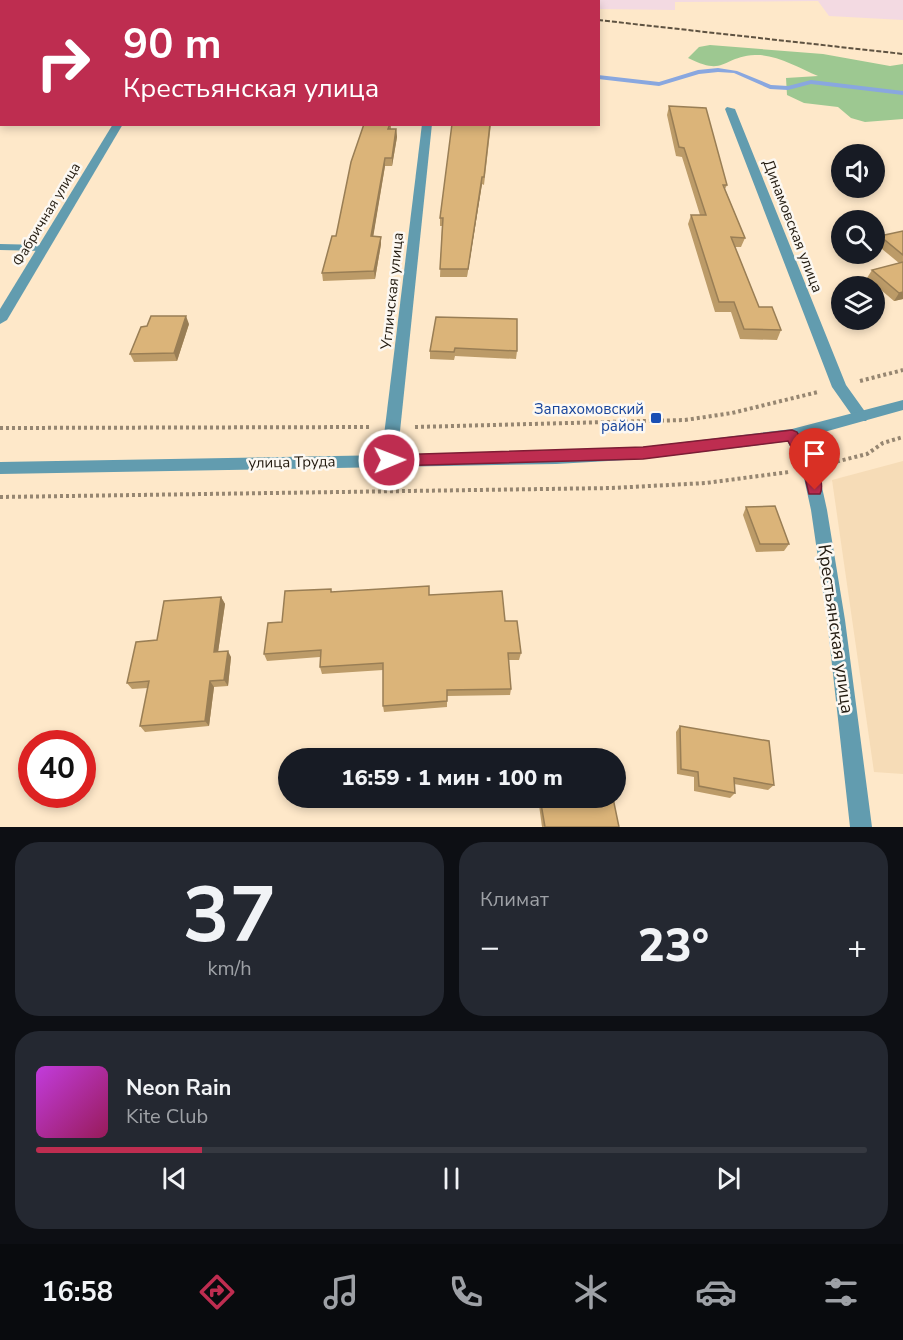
<!DOCTYPE html>
<html lang="ru">
<meta charset="utf-8">
<style>
:root{--surface:#171b24;--page:#242831;--text:#f1f3f6;--muted:#9ea1a6;--line:#363941;--accent:#be2d50}
body{margin:0;font-family:"Nunito Sans",sans-serif;background:var(--page);color:var(--text);height:100vh;display:flex;flex-direction:column;font-size:22px;white-space:nowrap}
*{box-sizing:border-box;margin:0}
p{font-size:20px;color:var(--muted)}
.icon{flex:none;width:33px;height:33px;fill:none;stroke:currentColor;stroke-width:2;stroke-linecap:round;stroke-linejoin:round}
.map{position:relative;height:827px;overflow:hidden}
.side{display:flex;flex-direction:column;gap:15px;padding:15px;background:#0d0f14;flex:1}
.side>*{flex:none}
.guide{position:absolute;left:0px;top:0px;width:600px;height:126px;box-shadow:0 3px 9px #0003;background:#be2d50;color:#fff;overflow:hidden}
.controls{position:absolute;left:831px;top:144px;display:grid;gap:12px}
.controls a{display:grid;place-items:center;width:54px;height:54px;border-radius:50%;background:var(--surface);box-shadow:0 3px 9px #0003;font-size:30px}
.speed{position:absolute;left:18px;top:730px;display:flex;gap:12px;font-size:30px;font-weight:700;text-align:center}
.speed>*{display:grid;place-content:center;width:78px;height:78px;border-radius:50%;background:var(--surface);box-shadow:0 3px 9px #0003;line-height:1}
.speed .limit{border:9px solid #d22;background:#fff;color:#111}
.pin{position:absolute;display:grid;place-items:center;width:51px;height:51px;color:#fff;margin:-62px -26px;border-radius:50% 50% 50% 0;rotate:-45deg;box-shadow:0 0 6px #0007}
.pin .icon{rotate:45deg}
.me{position:absolute;width:66px;margin:-33px;rotate:89deg;stroke-linejoin:round;filter:drop-shadow(0 0 4px #0008)}
.turn{display:flex;align-items:center;gap:21px;height:126px;padding:0 24px;font-size:27px}
.turn .icon{width:78px;height:78px;stroke-width:2.5}
.turn b{display:block;font-size:42px;line-height:51px}
.big{font-size:45px;font-weight:800;line-height:1.1}
.side .widget{flex:1;display:flex;flex-direction:column;justify-content:center;gap:9px;min-width:0;padding:0 21px;border-radius:24px;background:var(--page)}
.side .dial{align-items:center;gap:0}
.dial b{font-size:78px;line-height:1}
.song{display:flex;align-items:center;gap:18px}
.cover{width:72px;height:72px;border-radius:9px;background:linear-gradient(135deg,hsl(290 70% 55%),hsl(330 70% 35%))}
.played{height:6px;border-radius:3px;background:linear-gradient(90deg,var(--accent) 20%,var(--line) 20%)}
.keys{display:flex;justify-content:space-around;direction:ltr}
.heat{display:flex;justify-content:space-between;align-items:center;font-size:33px;direction:ltr}
.side .tiles{flex:1;display:grid;gap:15px;grid-template-columns:1fr 1fr}
.widget:last-child{grid-column:span 2}
.trip{position:absolute;left:278px;top:748px;width:348px;height:60px;border-radius:30px;background:var(--surface);box-shadow:0 3px 9px #0003;font-weight:800;line-height:60px;text-align:center}
.tabs{display:flex;height:96px;justify-content:space-around;align-items:center;background:#090b0e;color:var(--muted)}
.tabs .icon{width:42px;height:42px}
.tabs .on{color:var(--accent)}
.tabs b{font-size:27px;color:var(--text)}
.map>svg:first-child{display:block}
</style>
<div class="map">
<svg width="903" height="827" viewBox="0 0 903 827">
<rect width="100%" height="100%" fill="#fee8c9"/>
<!-- built -->
<path fill="#f6dcb7" d="M 903,461 L 903,774 L 874,772 L 832,480 Z"/>
<!-- industrial -->
<path fill="#f3dae2" d="M 90,0 L 903,0 L 903,20 L 829,16 L 818,1 L 675,2 L 675,10 L 599,9 L 598,2 Z"/>
<!-- forest -->
<path fill="#9dc891" d="M 710,45 L 823,54 L 890,66 L 903,64 L 903,119 L 865,122 L 851,118 L 838,107 L 804,103 L 787,95 L 786,78 L 818,76 C 799,68 776,54 755,55 C 721,57 726,77 688,58 L 699,47 Z"/>
<g fill="none" stroke-linecap="round" stroke-linejoin="round">
<!-- stream -->
<g fill="#89a7df" fill-rule="evenodd">
<rect x="0" y="8" width="2" height="3"/>
<path d="M 718,68 L 737,71 L 771,85 L 788,86 L 811,80 L 903,91 L 903,95 L 811,84 L 788,90 L 770,89 L 734,73 L 718,72 L 699,74 L 659,86 L 598,79 L 598,75 L 659,82 L 698,70 Z"/>
</g>
<!-- path -->
<g stroke="#968671" stroke-width="4" stroke-dasharray="3 3" stroke-linecap="butt">
<path d="M 860,381 L 903,370"/>
<path d="M 415,427 L 685,420 L 732,413 L 818,392"/>
<path d="M 0,428 L 371,427"/>
<path d="M 831,463 L 867,454 L 883,443 L 903,437"/>
<path d="M 0,497 L 612,488 L 706,483 L 789,472"/>
</g>
<!-- service -->
<path fill="#629caf" fill-rule="evenodd" d="M 0,244 L 43,245 L 48,248 L 43,251 L 0,250 Z"/>
<!-- minor -->
<g fill="#629caf" fill-rule="evenodd">
<path d="M 727,107 L 735,109 L 846,385 L 866,413 L 869,417 L 866,421 L 856,421 L 832,387 L 725,109 Z"/>
<path d="M 113,124 L 123,124 L 7,320 L 0,324 L 0,309 Z"/>
<path d="M 422,124 L 432,124 L 397,460 L 395,464 L 383,464 L 381,460 Z"/>
<path d="M 792,429 L 797,431 L 818,469 L 827,510 L 845,620 L 872,827 L 850,827 L 827,620 L 811,510 L 802,469 L 784,435 L 787,431 Z"/>
</g>
<!-- tertiary -->
<path fill="#629caf" fill-rule="evenodd" d="M 903,400 L 903,410 L 792,441 L 643,459 L 556,464 L 0,474 L 0,462 L 556,452 L 643,447 L 792,429 Z"/>
<!-- rail -->
<g stroke="#5e5241" stroke-width="2" stroke-dasharray="5 2" stroke-linecap="butt">
<path d="M 401,0 L 416,2"/>
<path d="M 598,20 L 903,54"/>
</g>
</g>
<!-- wall -->
<g fill="#bc9b68">
<path d="M 235,0 L 272,0 L 271,2 L 235,2 Z"/>
<path d="M 669,106 L 727,185 L 725,189 L 745,238 L 741,247 L 735,247 L 759,307 L 781,330 L 777,340 L 740,339 L 731,312 L 715,312 L 688,224 L 691,215 L 700,215 L 682,157 L 676,156 L 667,115 Z"/>
<path d="M 364,124 L 391,124 L 391,129 L 396,129 L 397,137 L 392,166 L 385,166 L 373,236 L 381,244 L 375,279 L 323,281 L 322,273 L 336,236 Z"/>
<path d="M 491,124 L 484,185 L 482,184 L 467,277 L 440,277 L 442,226 L 440,226 L 440,218 Z"/>
<path d="M 903,231 L 903,299 L 894,301 L 867,278 L 872,270 L 899,263 L 876,244 L 880,236 Z"/>
<path d="M 436,317 L 517,351 L 516,359 L 455,356 L 454,360 L 430,359 L 430,351 Z"/>
<path d="M 189,324 L 177,361 L 134,362 L 130,354 Z"/>
<path d="M 746,507 L 789,544 L 784,551 L 756,552 L 743,515 Z"/>
<path d="M 331,589 L 331,592 L 429,595 L 505,621 L 521,653 L 519,660 L 508,660 L 511,689 L 510,695 L 447,696 L 447,707 L 384,712 L 383,706 L 383,670 L 322,674 L 320,667 L 320,657 L 267,661 L 264,654 L 282,622 Z"/>
<path d="M 221,597 L 225,604 L 218,652 L 231,657 L 228,686 L 214,687 L 209,726 L 145,732 L 140,726 L 148,688 L 132,689 L 127,683 L 157,640 Z"/>
<path d="M 680,726 L 774,785 L 768,790 L 734,784 L 735,793 L 730,798 L 694,791 L 694,777 L 677,774 L 676,732 Z"/>
<path d="M 538,798 L 613,798 L 619,827 L 542,827 Z"/>
</g>
<!-- shaded-wall -->
<g fill="#997e55">
<path d="M 255,0 L 272,0 L 271,2 L 255,2 Z"/>
<path d="M 396,129 L 397,137 L 392,166 L 392,158 Z"/>
<path d="M 385,158 L 385,166 L 372,244 L 371,236 Z"/>
<path d="M 482,177 L 482,184 L 467,277 L 468,269 Z"/>
<path d="M 381,237 L 381,244 L 375,279 L 374,271 Z"/>
<path d="M 903,292 L 903,299 L 894,301 L 899,293 Z"/>
<path d="M 186,316 L 189,324 L 177,361 L 174,353 Z"/>
<path d="M 221,597 L 225,604 L 217,659 L 214,652 Z"/>
<path d="M 228,651 L 231,657 L 228,686 L 224,680 Z"/>
<path d="M 210,681 L 214,687 L 209,726 L 205,721 Z"/>
</g>
<!-- building -->
<g fill="#dbb479" stroke="#997e55" stroke-width="1.5">
<path d="M 669,106 L 706,108 L 727,185 L 723,185 L 745,238 L 731,237 L 759,307 L 772,307 L 781,330 L 744,329 L 734,302 L 719,302 L 691,215 L 706,215 L 684,148 L 679,147 Z"/>
<path d="M 364,124 L 390,124 L 388,129 L 396,129 L 392,158 L 385,158 L 371,236 L 381,237 L 374,271 L 322,273 L 332,236 L 336,236 L 351,162 Z"/>
<path d="M 452,124 L 490,124 L 484,177 L 482,177 L 468,269 L 440,269 L 443,218 L 440,218 Z"/>
<path d="M 903,231 L 903,255 L 880,236 Z"/>
<path d="M 903,262 L 903,292 L 899,293 L 872,270 Z"/>
<path d="M 151,316 L 186,316 L 174,353 L 130,354 L 141,327 L 147,326 Z"/>
<path d="M 436,317 L 517,319 L 517,351 L 455,348 L 454,352 L 430,351 Z"/>
<path d="M 775,506 L 789,544 L 760,544 L 746,507 Z"/>
<path d="M 429,586 L 429,595 L 502,591 L 505,621 L 517,621 L 521,653 L 508,653 L 511,689 L 447,690 L 447,701 L 383,706 L 383,663 L 320,667 L 321,650 L 264,654 L 268,623 L 282,622 L 285,591 L 331,589 L 331,592 Z"/>
<path d="M 221,597 L 214,652 L 228,651 L 224,680 L 210,681 L 205,721 L 140,726 L 149,681 L 127,683 L 136,642 L 157,640 L 164,601 Z"/>
<path d="M 680,726 L 769,741 L 774,785 L 734,778 L 735,793 L 699,786 L 698,772 L 681,769 Z"/>
<path d="M 540,798 L 613,798 L 619,827 L 545,827 Z"/>
</g>
<!-- route -->
<path fill="#be2d50" stroke="#7c1d34" stroke-width="1.5" d="M 792,430 L 797,432 C 804,446 828,478 820,494 L 809,494 L 803,469 L 788,441 L 643,459 L 389,466 L 382,460 L 389,455 L 643,447 Z"/>
<!-- markers -->
<rect fill="#1a4fb4" stroke="#fcf8f2" stroke-width="2" x="650" y="412" width="12" height="12" rx="3"/>
<g text-anchor="middle" stroke-width="5" stroke-linejoin="round" paint-order="stroke">
<!-- far-street labels -->
<g font-size="14" fill="#221a0f" stroke="#fcf8f2">
<text transform="translate(46 214) rotate(-59)" y="5">Фабричная улица</text>
</g>
<!-- street labels -->
<g font-size="15" fill="#221a0f" stroke="#fcf8f2">
<text transform="translate(793 226) rotate(69)" y="5">Динамовская улица</text>
<text transform="translate(392 291) rotate(-84)" y="5">Угличская улица</text>
<text transform="translate(292 462) rotate(-1)" y="5">улица Труда</text>
</g>
<!-- transit labels -->
<g font-size="15" fill="#164399" stroke="#fcf8f2" text-anchor="end">
<text x="644" y="414">Запахомовский<tspan x="644" dy="17">район</tspan></text>
</g>
<!-- near-street labels -->
<g font-size="18" fill="#221a0f" stroke="#fcf8f2">
<text transform="translate(836 629) rotate(82)" y="6">Крестьянская улица</text>
</g>
</g>
</svg>
<div class="controls">
<a><svg class="icon" aria-label="sound" viewBox="0 0 24 24"><path d="M4 9h4l5-4v14l-5-4H4zM17 9q2 3 0 6"/></svg></a>
<a><svg class="icon" aria-label="search" viewBox="0 0 24 24"><circle cx="10" cy="10" r="6"/><path d="M15 15l6 6"/></svg></a>
<a><svg class="icon" aria-label="layers" viewBox="0 0 24 24"><path d="M12 4l9 5-9 5-9-5zM3 14l9 5 9-5"/></svg></a>
</div>
<div class="speed"><div class="limit">40</div></div>
<div class="pin" style="left:815px;top:490px;background:#d93025"><svg class="icon" aria-label="arrive" viewBox="0 0 24 24"><path d="M6 21V4h12l-3 4 3 4H6"/></svg></div>
<svg class="me" style="left:389px;top:460px" viewBox="-20 -20 40 40"><circle r="17" fill="#be2d50" stroke="#fff" stroke-width="3"/><path d="M0-11L8 9 0 5-8 9z" fill="#fff"/></svg>
<div class="trip">16:59 · 1 мин · 100 m</div>
<div class="guide">
<div class="turn"><svg class="icon" aria-label="right" viewBox="0 0 24 24"><path d="M7 20v-9h11M14 6l5 5-5 5"/></svg><div><b>90 m</b>Крестьянская улица</div></div>
</div>
</div>
<section class="side">
<div class="tiles">
<div class="widget dial"><b>37</b><p>km/h</p></div>
<div class="widget"><p>Климат</p>
<div class="heat"><a>−</a><b class="big">23°</b><a>+</a></div>
</div>
<div class="widget">
<div class="song"><i class="cover"></i><div><b>Neon Rain</b><p>Kite Club</p></div></div>
<div class="played"></div>
<div class="keys"><svg class="icon" aria-label="previous" viewBox="0 0 24 24"><path d="M18 5L8 12l10 7zM5 5v14"/></svg><svg class="icon" aria-label="pause" viewBox="0 0 24 24"><path d="M8 5v14M16 5v14"/></svg><svg class="icon" aria-label="next" viewBox="0 0 24 24"><path d="M6 5l10 7-10 7zM19 5v14"/></svg></div>
</div>
</div>
</section>
<nav class="tabs">
<b>16:58</b>
<svg class="icon on" aria-label="directions" viewBox="0 0 24 24"><path d="M12 3l9 9-9 9-9-9zM9 14v-3h6M13 9l2 2-2 2"/></svg>
<svg class="icon" aria-label="music" viewBox="0 0 24 24"><path d="M9 18V5l10-2v13"/><circle cx="6" cy="18" r="3"/><circle cx="16" cy="16" r="3"/></svg>
<svg class="icon" aria-label="phone" viewBox="0 0 24 24"><path d="M5 4h4l2 5-3 2q2 4 5 5l2-3 5 2v4C11 20 4 13 5 4z"/></svg>
<svg class="icon" aria-label="climate" viewBox="0 0 24 24"><path d="M12 3v18M4 7l16 10M4 17L20 7"/></svg>
<svg class="icon" aria-label="car" viewBox="0 0 24 24"><path d="M5 17H2v-5l4-1 3-4h7l3 4 3 1v5h-3M9 17h6M6 11h13"/><circle cx="7" cy="17" r="2"/><circle cx="17" cy="17" r="2"/></svg>
<svg class="icon" aria-label="filters" viewBox="0 0 24 24"><path d="M4 7h16M4 17h16"/><circle cx="9" cy="7" r="2"/><circle cx="15" cy="17" r="2"/></svg>
</nav>
